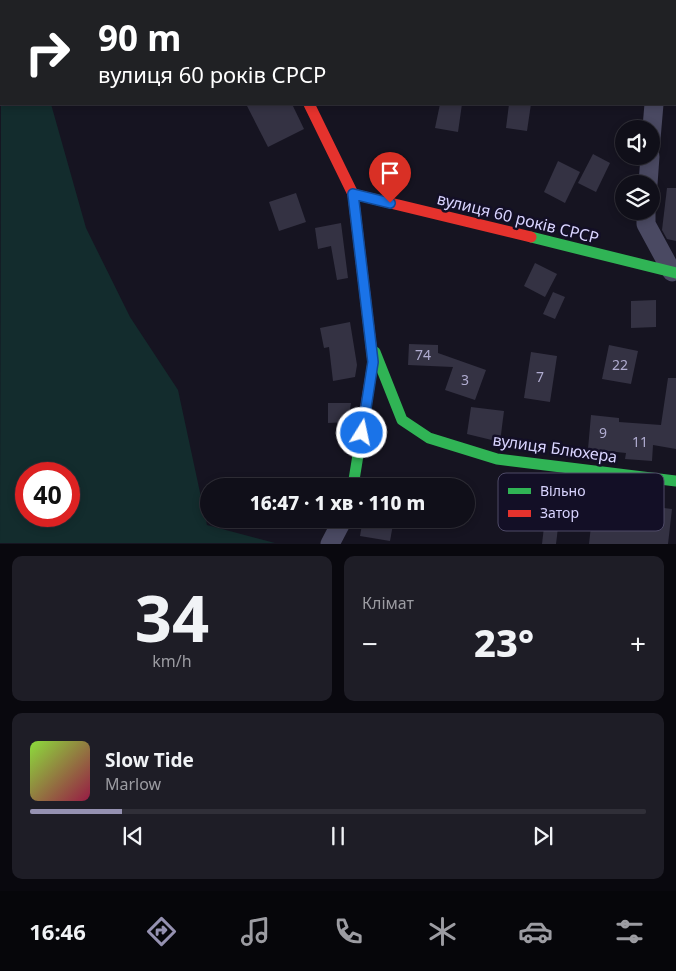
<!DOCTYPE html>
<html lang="uk">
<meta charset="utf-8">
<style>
:root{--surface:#100f19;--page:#1e1d26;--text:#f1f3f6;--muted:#9c9ca2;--line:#302f38;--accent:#9591b1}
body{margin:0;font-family:"Noto Sans",sans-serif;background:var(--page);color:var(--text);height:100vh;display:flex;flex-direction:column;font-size:19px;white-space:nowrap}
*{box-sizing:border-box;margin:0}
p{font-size:16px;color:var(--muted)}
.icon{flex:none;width:28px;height:28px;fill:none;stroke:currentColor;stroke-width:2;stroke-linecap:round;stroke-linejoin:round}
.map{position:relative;height:544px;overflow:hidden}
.drawer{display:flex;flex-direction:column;gap:12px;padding:12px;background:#09080e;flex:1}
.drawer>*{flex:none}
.hud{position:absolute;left:0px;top:0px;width:676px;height:105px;box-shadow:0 2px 8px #0003,0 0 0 1px var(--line);background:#202124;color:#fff;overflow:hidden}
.tools{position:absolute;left:615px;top:120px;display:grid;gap:10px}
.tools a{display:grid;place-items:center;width:45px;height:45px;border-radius:50%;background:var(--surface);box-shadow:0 2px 8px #0003,0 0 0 1px var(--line);font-size:25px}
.speed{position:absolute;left:15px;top:462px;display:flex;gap:10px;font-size:25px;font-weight:700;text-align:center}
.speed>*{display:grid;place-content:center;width:65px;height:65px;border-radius:50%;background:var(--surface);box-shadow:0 2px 8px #0003,0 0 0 1px var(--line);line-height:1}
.speed .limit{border:8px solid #d22;background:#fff;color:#111}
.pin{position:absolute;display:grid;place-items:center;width:42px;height:42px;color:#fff;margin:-51px -21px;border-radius:50% 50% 50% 0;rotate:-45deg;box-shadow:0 0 5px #0007}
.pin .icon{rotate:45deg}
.me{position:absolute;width:55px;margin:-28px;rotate:10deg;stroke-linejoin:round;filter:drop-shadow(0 0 4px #0008)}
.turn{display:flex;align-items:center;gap:18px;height:105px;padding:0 15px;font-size:22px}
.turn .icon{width:65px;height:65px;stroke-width:2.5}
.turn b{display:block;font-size:35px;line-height:42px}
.big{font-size:38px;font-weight:800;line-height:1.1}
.drawer .tile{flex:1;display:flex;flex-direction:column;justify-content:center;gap:8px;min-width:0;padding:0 18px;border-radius:10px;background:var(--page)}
.drawer .dial{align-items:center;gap:0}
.dial b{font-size:65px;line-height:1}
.song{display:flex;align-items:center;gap:15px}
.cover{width:60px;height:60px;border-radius:8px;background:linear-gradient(135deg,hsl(90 70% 55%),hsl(340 70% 35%))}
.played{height:5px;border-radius:2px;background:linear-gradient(90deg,var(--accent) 15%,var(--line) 15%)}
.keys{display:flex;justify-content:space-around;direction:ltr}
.heat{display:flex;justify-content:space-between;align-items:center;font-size:28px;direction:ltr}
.drawer .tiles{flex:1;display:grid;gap:12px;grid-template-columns:1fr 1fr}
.tile:last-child{grid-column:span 2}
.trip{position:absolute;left:200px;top:478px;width:275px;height:50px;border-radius:25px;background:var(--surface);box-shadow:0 2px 8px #0003,0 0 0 1px var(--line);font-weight:800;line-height:50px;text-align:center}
.tabs{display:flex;height:80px;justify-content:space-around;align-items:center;background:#06060a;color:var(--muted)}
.tabs .icon{width:35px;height:35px}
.tabs .active{color:var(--accent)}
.tabs b{font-size:22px;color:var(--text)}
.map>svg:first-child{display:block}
</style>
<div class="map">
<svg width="676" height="544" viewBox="0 0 676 544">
<rect width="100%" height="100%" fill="#161421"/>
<!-- green -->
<path fill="#132c2d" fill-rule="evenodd" d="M 1,91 L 1,104 L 51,104 L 86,228 L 130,317 L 178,390 L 207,525 L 275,543 L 0,543 ZM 26,474 L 69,474 L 69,516 L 26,516 Z"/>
<!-- building -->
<g fill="#343243">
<path d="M 246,104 L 292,104 L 304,129 L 268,147 Z"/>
<path d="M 440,104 L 462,104 L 458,132 L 435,128 Z"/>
<path d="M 509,104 L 531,104 L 527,131 L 506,128 Z"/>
<path d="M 593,154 L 610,163 L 596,192 L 578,183 Z"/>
<path d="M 558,161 L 580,172 L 565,203 L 544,192 Z"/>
<path d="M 667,188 L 676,188 L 676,241 L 667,239 L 662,230 Z"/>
<path d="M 296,193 L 306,222 L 279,231 L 269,202 Z"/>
<path d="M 341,223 L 348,278 L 337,280 L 331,246 L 318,249 L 315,228 Z"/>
<path d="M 535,263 L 557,274 L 545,297 L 524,286 Z"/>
<path d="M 553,292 L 565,297 L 555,319 L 543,314 Z"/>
<path d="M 656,300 L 656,327 L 631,328 L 631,301 Z"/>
<path d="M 350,322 L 357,365 L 355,377 L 333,381 L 329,347 L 324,348 L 320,328 Z"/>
<path d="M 409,344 L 438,345 L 438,353 L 486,370 L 475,400 L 445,390 L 453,367 L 408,365 Z"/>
<path d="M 609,345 L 638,351 L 631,384 L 602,379 Z"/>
<path d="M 531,352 L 557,356 L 550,402 L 524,398 Z"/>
<path d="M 668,378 L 676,378 L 676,449 L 653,445 L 652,461 L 625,459 L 626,453 L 588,449 L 591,415 L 619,418 L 619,422 L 661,425 Z"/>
<path d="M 328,403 L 351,403 L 348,422 L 328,423 Z"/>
<path d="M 471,407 L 504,411 L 500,442 L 467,434 Z"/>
<path d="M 565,486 L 586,489 L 586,492 L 622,498 L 622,493 L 641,495 L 640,505 L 672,509 L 668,544 L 589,544 L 592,517 L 562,514 Z"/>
<path d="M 547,501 L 561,503 L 556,544 L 542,544 Z"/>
<path d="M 363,519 L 394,519 L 390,541 L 360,536 Z"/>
</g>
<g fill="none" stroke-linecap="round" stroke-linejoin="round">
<!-- street -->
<g stroke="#4a4962" stroke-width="19">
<path d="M 266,0 L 266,1"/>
<path d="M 406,0 L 413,1"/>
<path d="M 663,1 L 663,0"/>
<path d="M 675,43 L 676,43"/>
<path d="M 651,139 L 654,104"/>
<path d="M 648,184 L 650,156"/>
<path d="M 646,211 L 646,224 L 672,272"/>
<path d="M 330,544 L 343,519"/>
</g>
<!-- fast -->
<g stroke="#30b455" stroke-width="11">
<path d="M 531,237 L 676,273"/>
<path d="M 375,352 L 402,420 L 429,438 L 497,459 L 676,481"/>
<path d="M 353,486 L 365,412"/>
</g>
<!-- jam -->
<g stroke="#e5322d" stroke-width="11">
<path d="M 309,104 L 353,194 L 373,362 L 365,412"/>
<path d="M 353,194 L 531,237"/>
</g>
</g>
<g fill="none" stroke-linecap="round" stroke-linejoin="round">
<defs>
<path id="route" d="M 362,433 L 373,362 L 353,194 L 390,203"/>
</defs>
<!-- route casing -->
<use href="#route" stroke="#114b97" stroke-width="12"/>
<!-- route -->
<use href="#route" stroke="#1a73e8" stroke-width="9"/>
</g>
<g text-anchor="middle" stroke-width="5" stroke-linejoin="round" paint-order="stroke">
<!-- number labels -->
<g font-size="14" fill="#b0acd0">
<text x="423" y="360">74</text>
<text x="620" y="370">22</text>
<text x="540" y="382">7</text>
<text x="465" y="385">3</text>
<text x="603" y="438">9</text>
<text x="640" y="447">11</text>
</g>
<!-- street labels -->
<g font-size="16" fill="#d9d4ff" stroke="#130f26">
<text transform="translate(518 218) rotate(14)" y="6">вулиця 60 років СРСР</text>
<text transform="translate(555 448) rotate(8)" y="6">вулиця Блюхера</text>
</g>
</g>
<!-- legend -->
<rect x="498" y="473" width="166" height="58" rx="8" fill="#130f26" stroke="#4e4a67" stroke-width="1"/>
<rect x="508" y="488" width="23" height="6" fill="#30b455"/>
<rect x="508" y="510" width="23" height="7" fill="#e5322d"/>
<g font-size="14" fill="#d9d4ff">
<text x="540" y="496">Вільно</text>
<text x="540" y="518">Затор</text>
</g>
</svg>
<div class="tools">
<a><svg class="icon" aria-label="sound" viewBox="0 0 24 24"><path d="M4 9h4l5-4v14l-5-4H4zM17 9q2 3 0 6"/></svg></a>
<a><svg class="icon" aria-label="layers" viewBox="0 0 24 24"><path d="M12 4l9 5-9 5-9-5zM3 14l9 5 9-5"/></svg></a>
</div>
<div class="speed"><div class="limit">40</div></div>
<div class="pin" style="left:390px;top:203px;background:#d93025"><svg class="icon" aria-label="arrive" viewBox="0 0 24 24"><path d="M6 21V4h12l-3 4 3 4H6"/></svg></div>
<svg class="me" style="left:362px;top:433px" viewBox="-20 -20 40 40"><circle r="17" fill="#1a73e8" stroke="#fff" stroke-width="3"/><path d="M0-11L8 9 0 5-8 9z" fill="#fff"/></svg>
<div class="trip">16:47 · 1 хв · 110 m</div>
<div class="hud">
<div class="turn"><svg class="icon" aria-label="right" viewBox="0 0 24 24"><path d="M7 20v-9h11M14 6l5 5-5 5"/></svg><div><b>90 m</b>вулиця 60 років СРСР</div></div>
</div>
</div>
<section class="drawer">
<div class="tiles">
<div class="tile dial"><b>34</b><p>km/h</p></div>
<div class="tile"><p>Клімат</p>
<div class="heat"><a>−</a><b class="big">23°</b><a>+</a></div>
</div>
<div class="tile">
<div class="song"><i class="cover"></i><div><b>Slow Tide</b><p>Marlow</p></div></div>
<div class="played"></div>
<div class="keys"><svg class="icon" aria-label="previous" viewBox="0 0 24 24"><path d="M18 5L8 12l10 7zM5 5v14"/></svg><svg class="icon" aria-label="pause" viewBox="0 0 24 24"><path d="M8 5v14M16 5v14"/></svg><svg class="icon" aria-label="next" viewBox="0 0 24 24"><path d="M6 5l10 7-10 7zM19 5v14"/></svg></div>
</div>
</div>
</section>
<nav class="tabs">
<b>16:46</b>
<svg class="icon active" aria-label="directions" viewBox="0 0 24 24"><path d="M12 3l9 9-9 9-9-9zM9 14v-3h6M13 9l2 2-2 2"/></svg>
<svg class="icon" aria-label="music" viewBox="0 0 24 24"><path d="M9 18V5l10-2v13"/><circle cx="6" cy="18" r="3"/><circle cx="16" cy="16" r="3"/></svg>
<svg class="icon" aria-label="phone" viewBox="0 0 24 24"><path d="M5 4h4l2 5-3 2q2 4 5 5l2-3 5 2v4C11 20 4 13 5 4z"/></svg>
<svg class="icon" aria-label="climate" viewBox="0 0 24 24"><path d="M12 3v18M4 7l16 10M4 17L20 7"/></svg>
<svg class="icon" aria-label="car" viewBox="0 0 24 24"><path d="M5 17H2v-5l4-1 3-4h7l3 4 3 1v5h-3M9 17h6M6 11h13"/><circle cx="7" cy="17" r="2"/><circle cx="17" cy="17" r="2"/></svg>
<svg class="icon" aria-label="filters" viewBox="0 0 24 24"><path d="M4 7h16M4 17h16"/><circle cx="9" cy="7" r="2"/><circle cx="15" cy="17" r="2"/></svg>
</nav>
